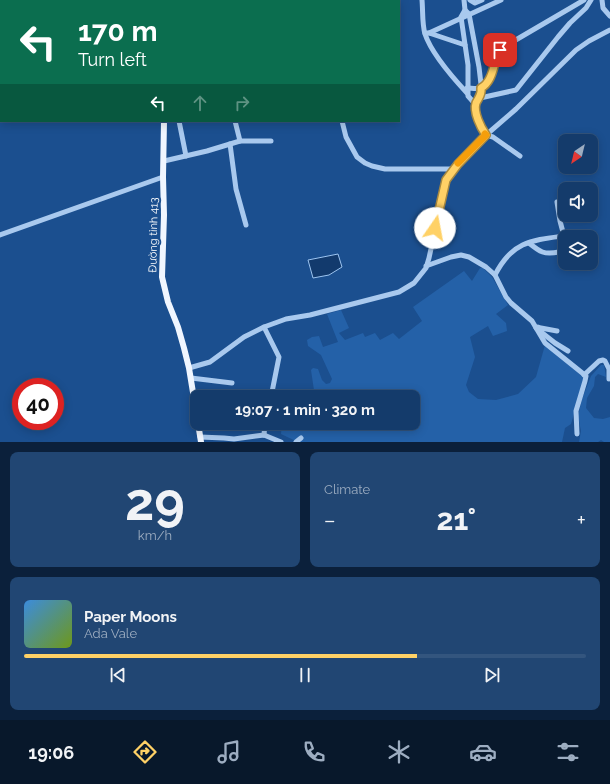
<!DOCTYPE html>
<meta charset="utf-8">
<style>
:root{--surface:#143b6b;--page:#214673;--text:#f1f3f6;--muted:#9dadc1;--line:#33557e;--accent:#ffd166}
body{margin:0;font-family:Raleway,sans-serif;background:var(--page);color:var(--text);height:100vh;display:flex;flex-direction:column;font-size:15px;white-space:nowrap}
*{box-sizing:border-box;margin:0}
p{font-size:13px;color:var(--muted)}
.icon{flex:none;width:22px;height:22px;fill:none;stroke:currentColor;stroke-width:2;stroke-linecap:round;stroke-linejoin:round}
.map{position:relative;height:442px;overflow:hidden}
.sheet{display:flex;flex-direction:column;gap:10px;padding:10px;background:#0b203b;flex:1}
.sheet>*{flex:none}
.banner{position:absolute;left:0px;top:0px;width:400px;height:122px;box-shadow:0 2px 10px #0003,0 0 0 1px var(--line);background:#0b6e4f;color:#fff;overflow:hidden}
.needle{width:26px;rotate:215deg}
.fabs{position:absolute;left:558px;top:134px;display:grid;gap:8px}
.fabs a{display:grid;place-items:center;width:40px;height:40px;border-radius:8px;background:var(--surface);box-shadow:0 2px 10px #0003,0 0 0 1px var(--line);font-size:20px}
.speed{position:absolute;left:12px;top:378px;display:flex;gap:8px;font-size:20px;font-weight:700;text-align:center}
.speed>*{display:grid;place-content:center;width:52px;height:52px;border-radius:50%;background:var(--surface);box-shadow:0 2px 10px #0003,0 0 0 1px var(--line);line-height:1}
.speed .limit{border:6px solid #d22;background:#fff;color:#111}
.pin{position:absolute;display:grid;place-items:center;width:34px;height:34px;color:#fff;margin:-17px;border-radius:8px;box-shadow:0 2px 6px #0006}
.me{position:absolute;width:44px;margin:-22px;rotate:12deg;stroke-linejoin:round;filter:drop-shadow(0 0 3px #0008)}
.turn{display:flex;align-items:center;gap:14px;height:84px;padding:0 12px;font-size:18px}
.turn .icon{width:52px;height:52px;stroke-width:2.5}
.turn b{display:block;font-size:28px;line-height:34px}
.lanes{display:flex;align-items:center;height:38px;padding:0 12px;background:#0003;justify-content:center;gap:20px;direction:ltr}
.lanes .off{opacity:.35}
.big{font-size:30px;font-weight:700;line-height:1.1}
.sheet .widget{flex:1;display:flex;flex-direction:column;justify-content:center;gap:6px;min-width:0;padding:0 14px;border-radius:8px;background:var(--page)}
.sheet .dial{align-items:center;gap:0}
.dial b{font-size:52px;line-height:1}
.song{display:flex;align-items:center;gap:12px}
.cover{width:48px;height:48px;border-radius:6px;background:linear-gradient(135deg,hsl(210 70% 55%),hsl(80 70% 35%))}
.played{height:4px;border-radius:2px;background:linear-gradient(90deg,var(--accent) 70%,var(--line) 70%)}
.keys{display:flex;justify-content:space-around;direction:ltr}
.heat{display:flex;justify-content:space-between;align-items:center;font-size:22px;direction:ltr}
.sheet .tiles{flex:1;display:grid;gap:10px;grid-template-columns:1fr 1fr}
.widget:last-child{grid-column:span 2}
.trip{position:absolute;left:190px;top:390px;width:230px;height:40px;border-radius:8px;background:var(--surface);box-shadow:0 2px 10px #0003,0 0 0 1px var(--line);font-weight:700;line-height:40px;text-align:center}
.dock{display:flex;height:64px;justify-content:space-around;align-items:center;background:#08182b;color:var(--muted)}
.dock .icon{width:28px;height:28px}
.dock .current{color:var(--accent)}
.dock b{font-size:18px;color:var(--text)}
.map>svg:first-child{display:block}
</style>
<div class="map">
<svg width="610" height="442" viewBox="0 0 610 442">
<rect width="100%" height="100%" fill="#1b4f8f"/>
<!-- green -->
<g fill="#2461a8">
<path d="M 480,268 L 483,268 L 492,277 L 508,305 L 496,314 L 506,323 L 507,331 L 493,336 L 488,326 L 470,337 L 475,357 L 466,385 L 469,392 L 478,399 L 496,400 L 518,394 L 536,377 L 545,345 L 582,376 L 584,379 L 571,424 L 565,428 L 562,442 L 298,442 L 281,434 L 282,423 L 300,423 L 306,426 L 319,424 L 321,423 L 413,423 L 413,397 L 315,397 L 311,370 L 313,368 L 318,369 L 322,380 L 326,384 L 330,383 L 332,379 L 321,355 L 308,346 L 307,340 L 312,337 L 319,336 L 323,347 L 338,342 L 327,314 L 341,310 L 349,328 L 339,333 L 345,340 L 363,333 L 365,337 L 375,333 L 380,340 L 393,333 L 399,339 L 422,321 L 413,307 L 464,271 L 472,281 Z"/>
<path d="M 601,365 L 604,365 L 606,377 L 598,374 L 595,377 L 594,386 L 587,398 L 586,408 L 594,418 L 603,419 L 610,417 L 610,442 L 604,442 L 601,440 L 598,442 L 579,442 L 581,431 L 578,416 L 582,399 L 591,376 Z"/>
</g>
<!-- water -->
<path fill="#123a6d" stroke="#9cc4f0" d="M 338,254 L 342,267 L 329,275 L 313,278 L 308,260 Z"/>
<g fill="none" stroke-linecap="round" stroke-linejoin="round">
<!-- minor -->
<g stroke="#a9c9ee" stroke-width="5">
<path d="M 153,0 L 154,1"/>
<path d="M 247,0 L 247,1"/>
<path d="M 422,0 C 423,11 422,24 425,34 C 431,52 454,79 467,93"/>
<path d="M 464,0 L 465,10 L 469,14 L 479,67 L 482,93 L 476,105"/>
<path d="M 470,0 L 475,3 L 482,0"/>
<path d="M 602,0 L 603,8 L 610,16"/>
<path d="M 337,1 L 339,0"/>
<path d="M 368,1 L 368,0"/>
<path d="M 465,10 L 461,17 L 468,65 L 468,96 L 476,105 L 480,126 L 486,135 L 493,137 L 520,156"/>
<path d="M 425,33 L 429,33 L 501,0"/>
<path d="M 429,33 L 465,45"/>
<path d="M 0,68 L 1,67"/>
<path d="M 467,88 C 471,88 477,89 481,88 C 493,85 494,57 502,48 L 584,0"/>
<path d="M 480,98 L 516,90 L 558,37 L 570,23 L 586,8 L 591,0"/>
<path d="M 179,121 L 186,156"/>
<path d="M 235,121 L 240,141"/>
<path d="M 342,121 L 346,137 L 357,157 L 365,163 L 372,166 L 385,169 L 453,169"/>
<path d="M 230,144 L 236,189 L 246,225"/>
<path d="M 164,161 L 207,151 L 240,141 L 271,141"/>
<path d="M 557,202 L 560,221 L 564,236"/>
<path d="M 0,235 L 163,177"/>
<path d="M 529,243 C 540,252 544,255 559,252"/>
<path d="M 426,266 L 451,257 L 461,255 L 469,257 L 486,267 L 495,275 L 506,297 L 511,303 L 532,321 L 545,343 L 586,376 L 585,381 L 576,411 L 577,434"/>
<path d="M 495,275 C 513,239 535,240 571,235"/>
<path d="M 264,327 L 279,357 L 271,397"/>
<path d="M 538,327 L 541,328 L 557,331"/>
<path d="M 536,328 L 555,343 L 568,351"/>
<path d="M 189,368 L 210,362 L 244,337 L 264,327 L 286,319 L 310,315 L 399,292 L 414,283 L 426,268 L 429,258 L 446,180 L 450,173 L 486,135 L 516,109 L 576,50 L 589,41 L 610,30"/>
<path d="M 584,375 L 599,361 L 603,360 L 605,361 L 609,369 L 609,379"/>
<path d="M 191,378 L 232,383"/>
<path d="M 264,435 L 265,423"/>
<path d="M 200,437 L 224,438 L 234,439 L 264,435 L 281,442"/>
<path d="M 296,442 L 301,438"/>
</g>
<!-- major -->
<g stroke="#f0f6ff" stroke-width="6">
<path d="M 133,0 L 133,1"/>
<path d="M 164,121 L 163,177 L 164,215 L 162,277 L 168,302 L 178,327 L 184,348 L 189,368 L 197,417"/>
<path d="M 198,423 L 201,442"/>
</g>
</g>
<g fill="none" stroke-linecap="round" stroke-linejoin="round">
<defs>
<path id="route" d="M 435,228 L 446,180 L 458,164 L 486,135 C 481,128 473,112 476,103 C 479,97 482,95 481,88 C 494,81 493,62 500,50"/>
</defs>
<!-- route casing -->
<use href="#route" stroke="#a68842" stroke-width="10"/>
<!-- route -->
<use href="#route" stroke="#ffd166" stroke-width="7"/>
<!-- slow -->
<path stroke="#f59e0b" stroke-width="7" d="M 458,163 L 486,135 L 485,134"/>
</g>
<g text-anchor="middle" stroke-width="4" stroke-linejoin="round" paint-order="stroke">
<!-- street labels -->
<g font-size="11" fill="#fff" stroke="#1b4f8f">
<text transform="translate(153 235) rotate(-89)" y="4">Đường tỉnh 413</text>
</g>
</g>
</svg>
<div class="fabs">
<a><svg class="needle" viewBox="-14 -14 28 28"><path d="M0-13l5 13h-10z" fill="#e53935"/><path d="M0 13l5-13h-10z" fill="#9dadc1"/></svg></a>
<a><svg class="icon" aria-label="sound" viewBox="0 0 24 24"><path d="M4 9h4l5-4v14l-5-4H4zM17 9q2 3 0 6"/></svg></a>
<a><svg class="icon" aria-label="layers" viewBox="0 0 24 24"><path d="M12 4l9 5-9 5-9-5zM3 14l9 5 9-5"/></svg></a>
</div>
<div class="speed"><div class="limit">40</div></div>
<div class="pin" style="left:500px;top:50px;background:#d93025"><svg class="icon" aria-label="arrive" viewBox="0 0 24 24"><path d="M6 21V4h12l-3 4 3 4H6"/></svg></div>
<svg class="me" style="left:435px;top:228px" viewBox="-20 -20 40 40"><circle r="19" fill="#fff"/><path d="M0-13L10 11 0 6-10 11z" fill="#ffd166"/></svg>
<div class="trip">19:07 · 1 min · 320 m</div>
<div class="banner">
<div class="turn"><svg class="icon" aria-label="left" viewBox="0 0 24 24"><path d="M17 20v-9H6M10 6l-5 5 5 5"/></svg><div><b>170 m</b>Turn left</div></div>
<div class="lanes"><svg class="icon" aria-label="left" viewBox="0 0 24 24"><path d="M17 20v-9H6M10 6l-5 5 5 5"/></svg><svg class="icon off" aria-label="ahead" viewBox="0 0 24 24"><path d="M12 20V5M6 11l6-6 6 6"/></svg><svg class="icon off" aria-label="right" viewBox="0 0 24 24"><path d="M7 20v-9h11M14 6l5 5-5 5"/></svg></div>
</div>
</div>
<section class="sheet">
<div class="tiles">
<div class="widget dial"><b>29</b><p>km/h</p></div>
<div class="widget"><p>Climate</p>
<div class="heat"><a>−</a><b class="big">21°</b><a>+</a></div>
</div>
<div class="widget">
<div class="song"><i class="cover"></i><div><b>Paper Moons</b><p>Ada Vale</p></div></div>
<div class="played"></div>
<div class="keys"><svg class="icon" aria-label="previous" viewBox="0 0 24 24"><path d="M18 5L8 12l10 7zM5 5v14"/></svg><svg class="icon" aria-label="pause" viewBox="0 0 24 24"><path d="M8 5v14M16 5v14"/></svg><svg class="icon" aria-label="next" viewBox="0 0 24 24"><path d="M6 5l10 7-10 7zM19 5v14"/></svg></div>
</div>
</div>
</section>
<nav class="dock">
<b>19:06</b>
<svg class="icon current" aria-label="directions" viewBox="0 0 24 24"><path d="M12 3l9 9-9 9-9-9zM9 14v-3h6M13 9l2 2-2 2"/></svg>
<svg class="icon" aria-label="music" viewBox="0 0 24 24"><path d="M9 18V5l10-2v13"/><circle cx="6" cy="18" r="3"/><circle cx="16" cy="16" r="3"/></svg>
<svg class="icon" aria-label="phone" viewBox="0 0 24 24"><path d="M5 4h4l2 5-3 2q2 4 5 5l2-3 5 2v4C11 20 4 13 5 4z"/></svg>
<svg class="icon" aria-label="climate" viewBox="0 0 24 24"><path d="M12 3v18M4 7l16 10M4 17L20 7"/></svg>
<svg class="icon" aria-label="car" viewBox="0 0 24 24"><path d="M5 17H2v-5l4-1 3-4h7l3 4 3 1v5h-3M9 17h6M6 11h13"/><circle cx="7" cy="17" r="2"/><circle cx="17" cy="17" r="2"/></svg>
<svg class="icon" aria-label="filters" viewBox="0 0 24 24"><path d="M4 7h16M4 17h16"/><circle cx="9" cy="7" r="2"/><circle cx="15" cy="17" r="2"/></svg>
</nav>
